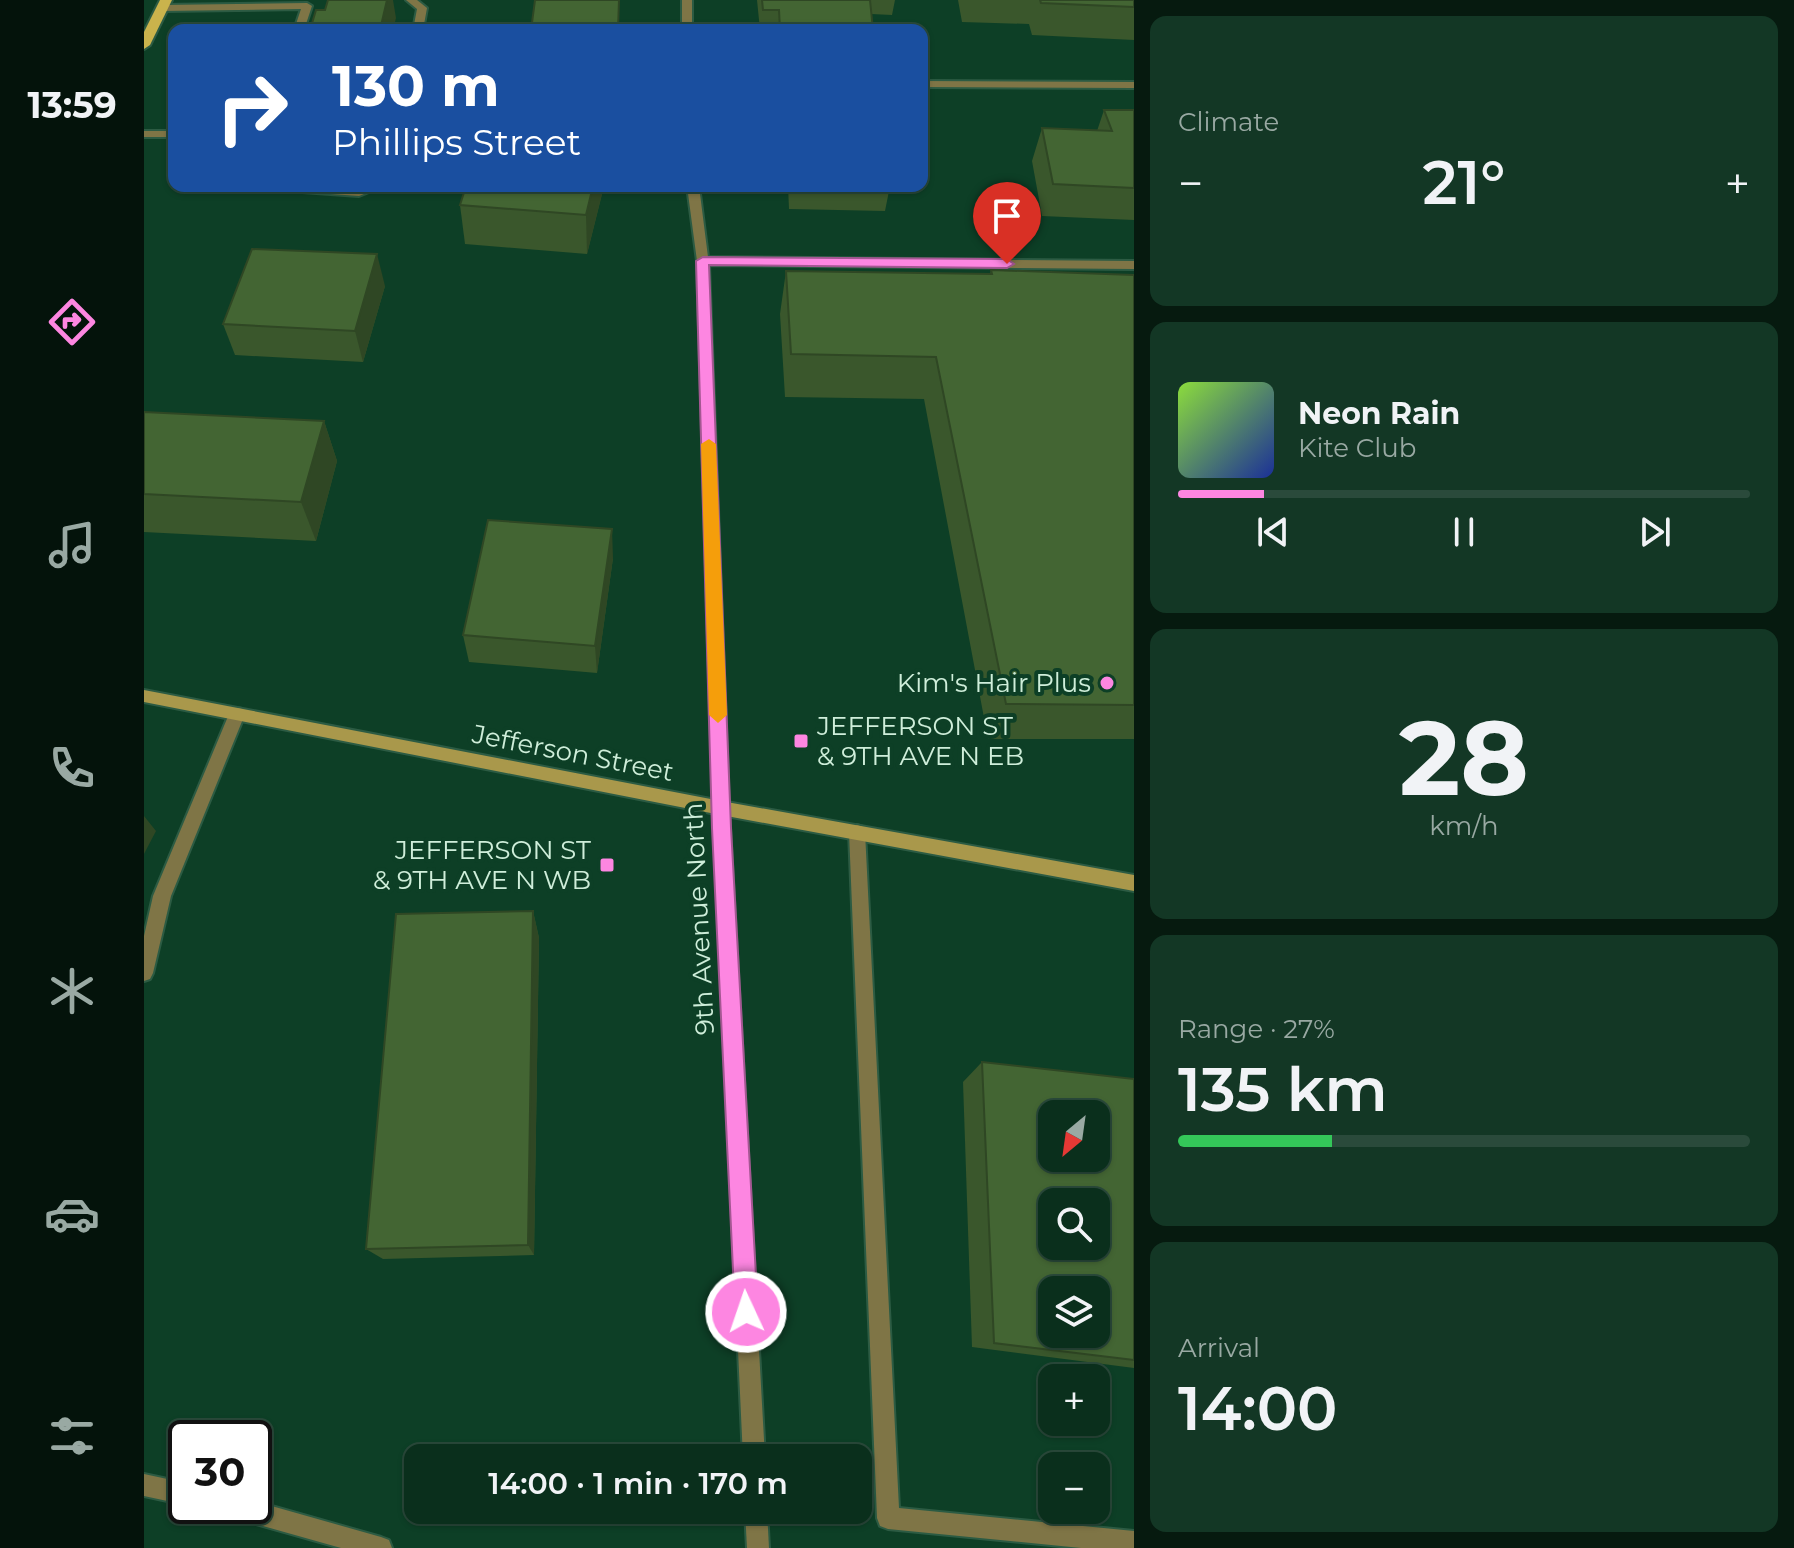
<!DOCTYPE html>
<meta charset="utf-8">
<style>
:root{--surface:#0a2f1c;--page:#133725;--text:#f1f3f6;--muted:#99a9a3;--line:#2a4a3b;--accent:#fd86e1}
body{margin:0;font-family:Montserrat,sans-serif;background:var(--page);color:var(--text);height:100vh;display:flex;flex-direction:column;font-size:30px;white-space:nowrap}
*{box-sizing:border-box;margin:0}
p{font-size:26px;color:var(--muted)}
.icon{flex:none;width:44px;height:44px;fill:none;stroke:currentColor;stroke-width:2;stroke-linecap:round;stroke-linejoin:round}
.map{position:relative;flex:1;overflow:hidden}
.details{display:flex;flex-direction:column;gap:16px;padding:16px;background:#061a0f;width:660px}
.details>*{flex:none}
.top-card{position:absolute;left:24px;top:24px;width:760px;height:168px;border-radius:16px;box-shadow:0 2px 6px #0004,0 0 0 2px var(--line);background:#1a4fa0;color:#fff;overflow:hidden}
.needle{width:52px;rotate:209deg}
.buttons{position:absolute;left:894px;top:1100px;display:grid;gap:16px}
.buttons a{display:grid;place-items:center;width:72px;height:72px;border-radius:16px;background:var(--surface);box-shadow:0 2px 6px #0004,0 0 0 2px var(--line);font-size:40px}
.speed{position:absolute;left:24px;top:1420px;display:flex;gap:16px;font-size:40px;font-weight:700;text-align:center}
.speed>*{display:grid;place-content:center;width:104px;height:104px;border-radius:50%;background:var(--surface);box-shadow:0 2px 6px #0004,0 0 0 2px var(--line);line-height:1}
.speed .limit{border:4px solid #111;border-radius:12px;background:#fff;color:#111}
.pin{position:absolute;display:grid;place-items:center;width:68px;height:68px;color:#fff;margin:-82px -34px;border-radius:50% 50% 50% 0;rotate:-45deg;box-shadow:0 0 8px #0007}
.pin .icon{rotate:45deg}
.me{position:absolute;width:88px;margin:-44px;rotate:357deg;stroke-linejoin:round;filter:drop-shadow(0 0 6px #0008)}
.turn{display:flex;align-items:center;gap:28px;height:168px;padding:0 32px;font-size:36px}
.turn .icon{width:104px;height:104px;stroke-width:2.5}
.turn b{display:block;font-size:56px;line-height:68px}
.big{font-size:60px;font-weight:600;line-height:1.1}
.details .widget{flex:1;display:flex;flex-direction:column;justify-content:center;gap:12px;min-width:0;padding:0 28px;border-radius:16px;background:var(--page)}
.details .dial{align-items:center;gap:0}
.dial b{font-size:104px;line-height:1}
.song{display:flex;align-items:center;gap:24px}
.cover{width:96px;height:96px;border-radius:12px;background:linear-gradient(135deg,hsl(90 70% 55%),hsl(230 70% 35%))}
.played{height:8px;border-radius:4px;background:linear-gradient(90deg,var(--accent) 15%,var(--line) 15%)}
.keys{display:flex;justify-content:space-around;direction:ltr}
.heat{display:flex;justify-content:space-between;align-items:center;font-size:44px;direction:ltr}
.charge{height:12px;border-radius:6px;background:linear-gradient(90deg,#34c759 27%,var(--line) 0)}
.trip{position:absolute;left:260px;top:1444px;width:468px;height:80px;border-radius:16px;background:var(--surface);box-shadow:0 2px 6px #0004,0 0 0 2px var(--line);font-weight:600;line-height:80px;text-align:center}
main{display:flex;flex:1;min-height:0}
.dock{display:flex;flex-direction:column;width:144px;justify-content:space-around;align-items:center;background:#04130b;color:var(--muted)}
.dock .icon{width:56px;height:56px}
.dock .current{color:var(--accent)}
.dock b{font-size:36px;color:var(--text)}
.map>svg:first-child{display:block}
</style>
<main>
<nav class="dock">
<b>13:59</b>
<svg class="icon current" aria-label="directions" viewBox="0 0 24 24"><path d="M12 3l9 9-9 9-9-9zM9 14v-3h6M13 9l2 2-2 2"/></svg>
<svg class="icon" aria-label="music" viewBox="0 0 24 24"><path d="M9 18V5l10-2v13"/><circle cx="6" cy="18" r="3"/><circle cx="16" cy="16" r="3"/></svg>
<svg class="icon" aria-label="phone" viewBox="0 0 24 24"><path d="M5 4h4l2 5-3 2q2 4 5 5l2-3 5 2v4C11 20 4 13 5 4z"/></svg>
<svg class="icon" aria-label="climate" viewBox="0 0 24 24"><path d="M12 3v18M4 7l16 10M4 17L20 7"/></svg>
<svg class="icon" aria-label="car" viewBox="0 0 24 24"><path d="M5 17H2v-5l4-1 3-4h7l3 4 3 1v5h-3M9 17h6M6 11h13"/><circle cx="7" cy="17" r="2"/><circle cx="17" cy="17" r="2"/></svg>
<svg class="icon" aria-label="filters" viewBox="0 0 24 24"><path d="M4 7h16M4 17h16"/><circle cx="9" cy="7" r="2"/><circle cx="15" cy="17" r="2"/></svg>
</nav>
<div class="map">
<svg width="990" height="1548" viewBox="0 0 990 1548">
<rect width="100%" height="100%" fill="#0d3f26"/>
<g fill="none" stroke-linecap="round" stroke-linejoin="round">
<defs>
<g id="lane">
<path d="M 262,0 L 273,0 L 283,8 L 279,30 L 269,30 L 273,9 Z"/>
<path d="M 163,3 L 168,6 L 160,30 L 150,30 L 157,9 L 18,11 L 13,8 L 18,5 Z"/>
<path d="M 778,81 L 990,82 L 990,88 L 778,87 Z"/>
<rect x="0" y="131" width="30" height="6"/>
<path d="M 110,186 L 214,190 L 224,186 L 240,186 L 215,196 L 116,189 Z"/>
<path d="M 93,708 L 98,709 L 101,714 L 27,896 L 9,973 L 6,979 L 0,981 L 0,936 L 9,896 L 85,714 L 88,709 Z"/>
<path d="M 713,825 L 719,827 L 721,832 L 755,1508 L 990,1531 L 990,1548 L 937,1548 L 744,1529 L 736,1526 L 733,1518 L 705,832 L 707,827 Z"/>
</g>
<g id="street">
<rect x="538" y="0" width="10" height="30"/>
<path d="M 543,186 L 555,186 L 564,257 L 990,261 L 990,269 L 565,265 L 585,808 L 621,1458 L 599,1458 L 569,808 L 553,261 Z"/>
<path d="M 0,1474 L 42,1483 L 42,1505 L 0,1496 Z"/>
<path d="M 110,1501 L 237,1537 L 245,1540 L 248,1548 L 197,1548 L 87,1517 L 79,1514 L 76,1506 L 110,1506 Z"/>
<path d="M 601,1510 L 623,1510 L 625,1548 L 603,1548 Z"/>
</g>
<path id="secondary" d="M 0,690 L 577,801 L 990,875 L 990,891 L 577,815 L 0,702 Z"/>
<path id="primary" d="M 16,0 L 28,0 L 6,45 L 0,49 L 0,32 Z"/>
</defs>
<!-- lane casing -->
<use href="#lane" stroke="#2c5b43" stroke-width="4"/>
<!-- street casing -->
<use href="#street" stroke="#2c5b43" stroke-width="4"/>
<!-- secondary casing -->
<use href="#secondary" stroke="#2c5b43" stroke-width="4"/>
<!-- primary casing -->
<use href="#primary" stroke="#2c5b43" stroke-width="4"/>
<!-- lane -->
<use href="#lane" fill="#7f7546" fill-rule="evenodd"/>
<!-- street -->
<use href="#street" fill="#7f7546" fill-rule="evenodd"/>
<!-- secondary -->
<use href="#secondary" fill="#a9984b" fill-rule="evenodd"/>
<!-- primary -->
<use href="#primary" fill="#cab34c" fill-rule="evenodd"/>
</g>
<!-- wall -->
<g fill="#3a572c">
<path d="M 613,0 L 751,0 L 748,15 L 727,14 L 729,30 L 616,30 Z"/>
<path d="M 814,0 L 990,0 L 990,40 L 888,35 L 885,24 L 818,22 Z"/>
<path d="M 960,110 L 990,110 L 990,220 L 898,216 L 888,161 L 898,128 L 953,131 Z"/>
<path d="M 322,186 L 460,186 L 443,254 L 321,244 L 316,205 Z"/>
<path d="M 644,186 L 746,186 L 741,211 L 645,209 Z"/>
<path d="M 847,270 L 990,275 L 990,739 L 844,739 L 780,399 L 641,397 L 636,314 L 642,271 L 846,274 Z"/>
<path d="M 241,286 L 219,362 L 91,355 L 79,324 Z"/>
<path d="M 0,412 L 180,421 L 193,461 L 172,541 L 0,532 Z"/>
<path d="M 469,558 L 453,673 L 325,662 L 319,635 Z"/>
<path d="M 389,911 L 395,938 L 390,1255 L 239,1259 L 222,1249 Z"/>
<path d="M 838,1062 L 990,1079 L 990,1368 L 828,1347 L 819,1082 Z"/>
</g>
<!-- shaded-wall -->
<g fill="#2f4724">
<path d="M 243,0 L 249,0 L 252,18 L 249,30 L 236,30 Z"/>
<path d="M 449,186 L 460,186 L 443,254 L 442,215 Z"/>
<path d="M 233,254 L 241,286 L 219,362 L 211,331 Z"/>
<path d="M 180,421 L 193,461 L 172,541 L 157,502 Z"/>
<path d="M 468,529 L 469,558 L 453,673 L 451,646 Z"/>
<path d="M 0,816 L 12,831 L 0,854 Z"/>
<path d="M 389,911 L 395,938 L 390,1255 L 384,1245 Z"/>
</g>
<!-- building -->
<g fill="#436533" stroke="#2f4724" stroke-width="2" fill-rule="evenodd">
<path d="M 184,0 L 243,0 L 236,30 L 166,30 L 172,10 L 181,10 Z"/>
<path d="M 391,0 L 475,0 L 474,30 L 387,30 Z"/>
<path d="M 618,0 L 726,0 L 729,30 L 636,30 L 635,10 L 619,10 Z"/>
<path d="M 896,0 L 990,0 L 990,7 L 897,3 Z"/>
<path d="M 960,110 L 990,110 L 990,188 L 909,184 L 898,128 L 968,131 Z"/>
<path d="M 322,186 L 449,186 L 442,215 L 316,205 Z"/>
<path d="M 108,249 L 233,254 L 211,331 L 79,324 Z"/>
<path d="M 847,270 L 990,275 L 990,705 L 862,704 L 792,357 L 647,354 L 642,271 L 848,274 Z"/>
<path d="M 0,412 L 180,421 L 157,502 L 0,494 Z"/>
<path d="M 344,520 L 468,529 L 451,646 L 319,635 Z"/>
<path d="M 389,911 L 384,1245 L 222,1249 L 252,914 Z"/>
<path d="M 838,1062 L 990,1079 L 990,1360 L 850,1343 ZM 908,1114 L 952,1114 L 952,1158 L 908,1158 ZM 908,1202 L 952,1202 L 952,1246 L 908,1246 ZM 908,1290 L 952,1290 L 952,1334 L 908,1334 Z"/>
</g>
<!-- route -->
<path fill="#fd86e1" stroke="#a45792" stroke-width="2" d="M 559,257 L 863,259 L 870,264 L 863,268 L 565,265 L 587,828 L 614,1312 L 611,1320 L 602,1323 L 594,1320 L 591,1312 L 568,828 L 552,261 Z"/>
<!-- slow -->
<path fill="#f59e0b" d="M 565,439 L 572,444 L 583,715 L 574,723 L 565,715 L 557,444 Z"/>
<!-- markers -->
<g fill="#fd86e1" stroke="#0d3f26" stroke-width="3">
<circle cx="963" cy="683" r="8"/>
<rect x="649" y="733" width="16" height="16" rx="4"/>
<rect x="455" y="857" width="16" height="16" rx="4"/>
</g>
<g text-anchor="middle" stroke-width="8" stroke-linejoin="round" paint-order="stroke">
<!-- poi labels -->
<g font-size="26" fill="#cfeeda" stroke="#0d3f26" text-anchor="end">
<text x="947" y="692">Kim's Hair Plus</text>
<text x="673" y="735" text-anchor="start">JEFFERSON ST<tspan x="673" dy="30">&amp; 9TH AVE N EB</tspan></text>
<text x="447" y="859">JEFFERSON ST<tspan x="447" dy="30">&amp; 9TH AVE N WB</tspan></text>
</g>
<!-- street labels -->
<g font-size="26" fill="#cfeeda" stroke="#0d3f26">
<text transform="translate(429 753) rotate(11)" y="9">Jefferson Street</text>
<text transform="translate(555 919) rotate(-93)" y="9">9th Avenue North</text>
</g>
</g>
</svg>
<div class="buttons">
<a><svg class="needle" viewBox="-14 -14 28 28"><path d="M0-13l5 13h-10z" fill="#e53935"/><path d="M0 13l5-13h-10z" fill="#99a9a3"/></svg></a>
<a><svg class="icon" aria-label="search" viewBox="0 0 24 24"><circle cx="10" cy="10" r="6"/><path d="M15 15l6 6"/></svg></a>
<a><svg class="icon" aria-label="layers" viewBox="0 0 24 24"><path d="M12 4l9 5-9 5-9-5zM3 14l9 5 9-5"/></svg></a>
<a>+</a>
<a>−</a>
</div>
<div class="speed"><div class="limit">30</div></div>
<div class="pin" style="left:863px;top:264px;background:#d93025"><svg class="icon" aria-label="arrive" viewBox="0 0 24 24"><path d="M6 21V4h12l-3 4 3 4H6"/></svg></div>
<svg class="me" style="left:602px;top:1312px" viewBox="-20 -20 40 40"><circle r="17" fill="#fd86e1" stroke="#fff" stroke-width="3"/><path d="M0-11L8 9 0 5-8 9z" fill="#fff"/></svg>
<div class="trip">14:00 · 1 min · 170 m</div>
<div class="top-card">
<div class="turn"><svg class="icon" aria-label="right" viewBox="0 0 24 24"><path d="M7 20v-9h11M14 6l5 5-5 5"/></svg><div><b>130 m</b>Phillips Street</div></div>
</div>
</div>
<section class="details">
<div class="widget"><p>Climate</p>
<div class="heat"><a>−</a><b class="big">21°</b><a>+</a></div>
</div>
<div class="widget">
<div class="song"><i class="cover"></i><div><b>Neon Rain</b><p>Kite Club</p></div></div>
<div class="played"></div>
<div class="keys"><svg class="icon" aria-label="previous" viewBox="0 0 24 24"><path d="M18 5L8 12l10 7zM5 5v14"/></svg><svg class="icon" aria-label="pause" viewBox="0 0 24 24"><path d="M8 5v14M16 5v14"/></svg><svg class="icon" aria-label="next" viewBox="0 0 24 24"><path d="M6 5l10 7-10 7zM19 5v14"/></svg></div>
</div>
<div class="widget dial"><b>28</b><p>km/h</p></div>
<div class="widget"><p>Range · 27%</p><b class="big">135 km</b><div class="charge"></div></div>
<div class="widget"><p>Arrival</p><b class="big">14:00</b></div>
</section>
</main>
